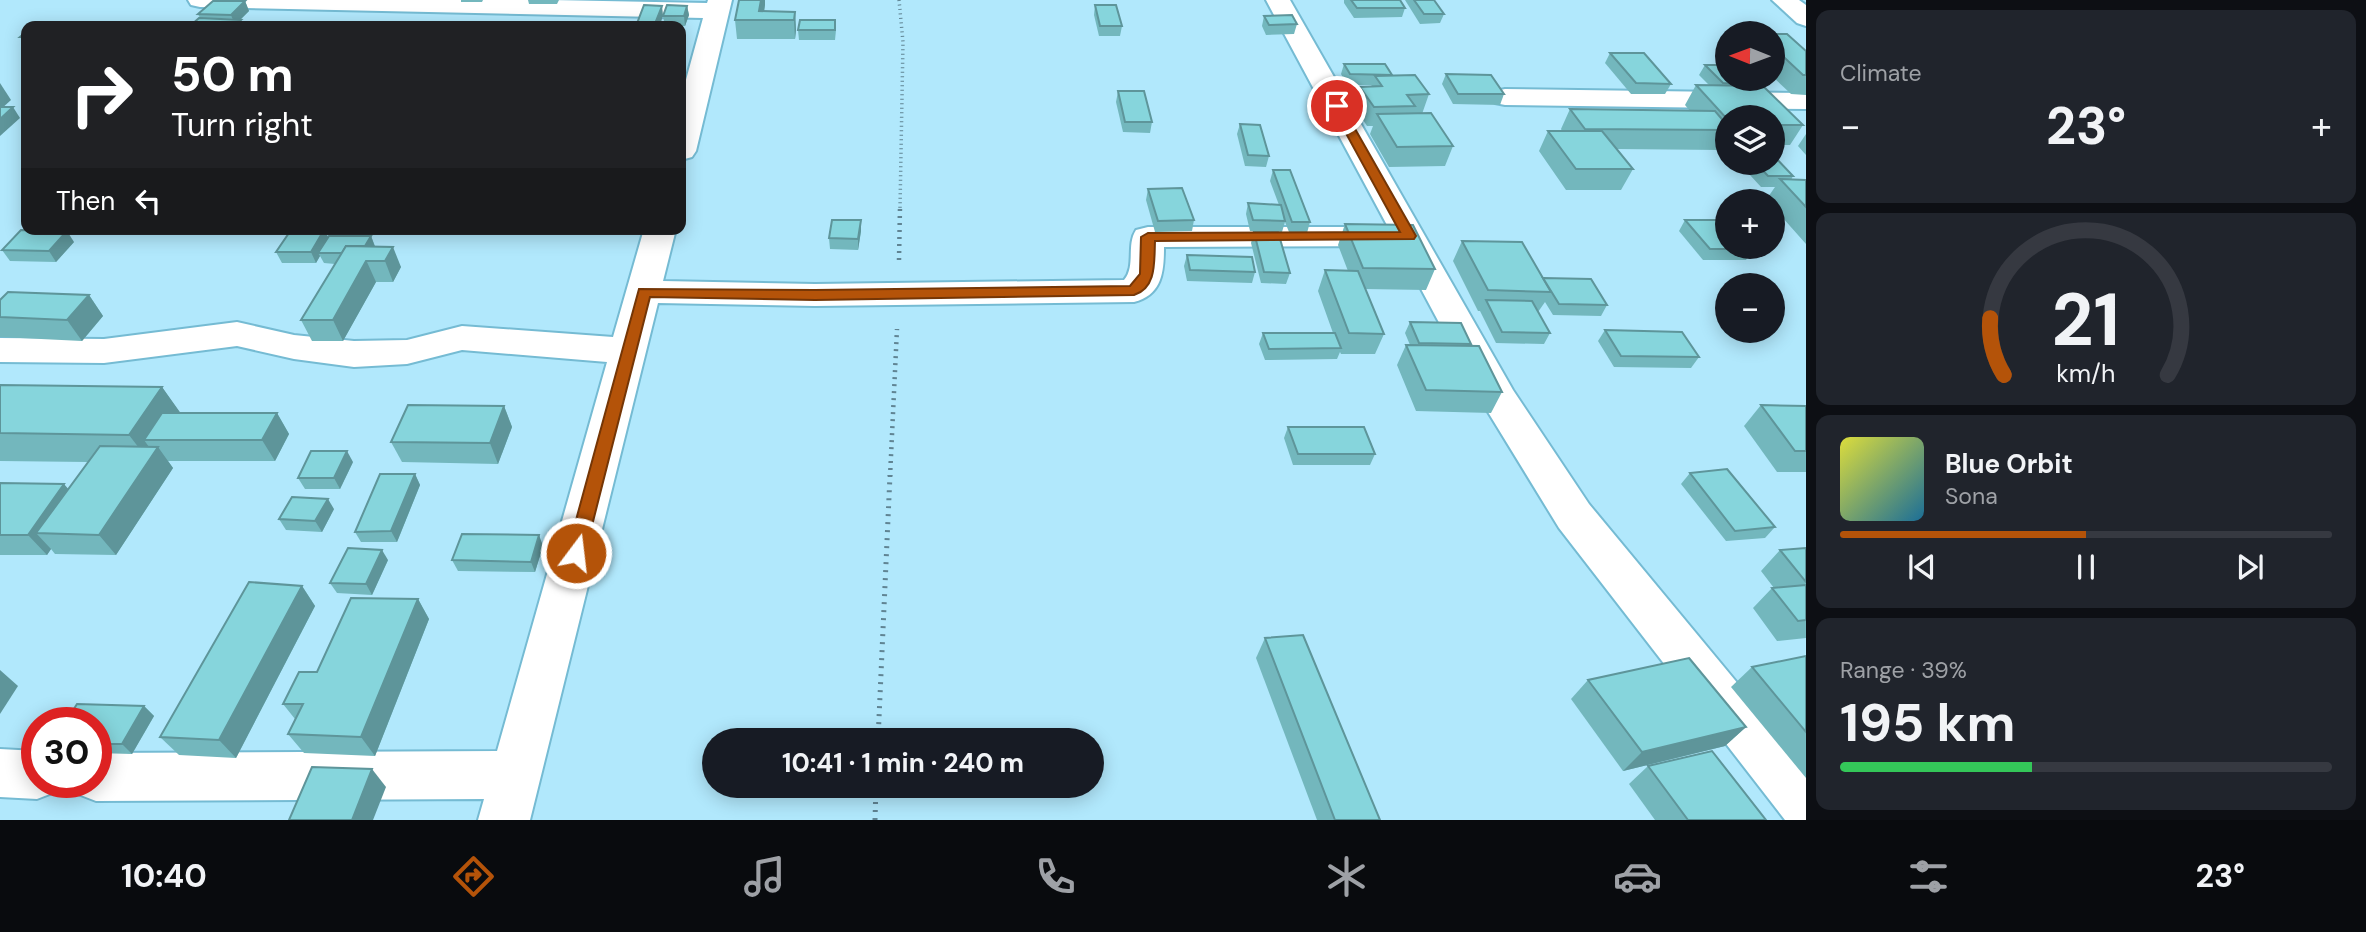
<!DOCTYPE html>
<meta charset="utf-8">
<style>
:root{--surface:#171b24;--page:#20242c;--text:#f1f3f6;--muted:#9ea1a6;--line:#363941;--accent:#b45309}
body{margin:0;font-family:"DM Sans",sans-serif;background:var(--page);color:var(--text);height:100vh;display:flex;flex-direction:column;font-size:26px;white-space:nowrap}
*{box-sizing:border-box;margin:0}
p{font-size:23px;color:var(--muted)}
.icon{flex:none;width:38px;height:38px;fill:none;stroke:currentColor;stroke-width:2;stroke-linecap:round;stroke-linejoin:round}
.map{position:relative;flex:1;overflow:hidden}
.details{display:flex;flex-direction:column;gap:10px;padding:10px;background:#0d0f14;width:560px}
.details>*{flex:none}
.hud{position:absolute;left:21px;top:21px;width:665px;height:214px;border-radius:14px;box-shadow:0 4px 18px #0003;background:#202124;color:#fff;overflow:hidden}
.needle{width:46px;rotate:271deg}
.controls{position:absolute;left:1715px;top:21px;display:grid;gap:14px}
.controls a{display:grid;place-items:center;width:70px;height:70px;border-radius:50%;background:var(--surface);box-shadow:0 4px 18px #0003;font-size:35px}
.speed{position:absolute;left:21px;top:707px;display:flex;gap:14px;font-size:35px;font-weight:700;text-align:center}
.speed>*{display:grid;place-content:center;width:91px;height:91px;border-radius:50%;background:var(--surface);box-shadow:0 4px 18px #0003;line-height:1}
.speed .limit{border:10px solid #d22;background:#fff;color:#111}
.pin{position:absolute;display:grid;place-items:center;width:60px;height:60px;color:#fff;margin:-30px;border:4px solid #fff;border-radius:50%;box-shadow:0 2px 7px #0007}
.me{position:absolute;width:77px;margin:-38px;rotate:15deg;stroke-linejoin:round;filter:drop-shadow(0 0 5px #0008)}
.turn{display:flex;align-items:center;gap:24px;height:147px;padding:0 35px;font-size:32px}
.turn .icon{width:91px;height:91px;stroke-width:2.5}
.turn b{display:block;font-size:49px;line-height:60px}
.then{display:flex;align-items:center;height:66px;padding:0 35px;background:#0003;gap:14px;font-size:26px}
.big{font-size:52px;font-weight:700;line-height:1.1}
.details .card{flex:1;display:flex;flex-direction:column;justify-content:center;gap:10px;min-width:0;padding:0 24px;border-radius:14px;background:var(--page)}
.details .dial{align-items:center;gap:0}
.dial svg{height:182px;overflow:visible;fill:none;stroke:var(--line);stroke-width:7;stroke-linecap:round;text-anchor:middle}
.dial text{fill:var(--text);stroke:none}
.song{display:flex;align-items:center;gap:21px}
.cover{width:84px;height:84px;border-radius:10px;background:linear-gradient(135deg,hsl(60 70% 55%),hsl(200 70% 35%))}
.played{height:7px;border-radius:4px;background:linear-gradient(90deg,var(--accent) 50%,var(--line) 50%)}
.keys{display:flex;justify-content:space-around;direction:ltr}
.heat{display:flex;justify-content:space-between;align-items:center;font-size:38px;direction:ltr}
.charge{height:10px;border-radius:5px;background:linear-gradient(90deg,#34c759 39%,var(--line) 0)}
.trip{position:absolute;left:702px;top:728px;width:402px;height:70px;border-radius:35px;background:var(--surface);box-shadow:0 4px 18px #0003;font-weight:700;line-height:70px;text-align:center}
.menu{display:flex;height:112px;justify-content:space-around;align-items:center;background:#090b0e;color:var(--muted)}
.menu .icon{width:49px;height:49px}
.menu .selected{color:var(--accent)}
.menu b{font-size:32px;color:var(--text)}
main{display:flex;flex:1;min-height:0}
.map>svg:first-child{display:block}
</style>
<main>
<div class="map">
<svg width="1806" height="820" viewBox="0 0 1806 820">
<rect width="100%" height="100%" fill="#b1e8fc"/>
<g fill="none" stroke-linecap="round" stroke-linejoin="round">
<defs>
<g id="minor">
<path d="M 188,0 L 551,0 L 707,3 L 708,0 L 732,0 L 696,151 L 692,157 L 681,160 L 681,98 L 703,18 L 200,7 L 191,5 Z"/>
<path d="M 1266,0 L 1290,0 L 1513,390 L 1589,504 L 1806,766 L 1806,820 L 1785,820 L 1559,528 L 1480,399 L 1398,246 L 1164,247 C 1164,272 1162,295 1134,302 L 815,306 L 658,303 L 530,820 L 478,820 L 484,799 L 96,801 L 78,794 L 73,782 L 96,782 L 96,753 L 497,751 L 607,362 L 462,350 L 407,364 L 354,367 L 294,359 L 237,346 L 104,363 L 0,362 L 0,338 L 104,339 L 237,322 L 294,335 L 354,341 L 407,340 L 462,326 L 613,337 L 644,229 L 676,229 L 663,281 L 815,284 L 1124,280 C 1136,266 1126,245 1136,230 L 1148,227 L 1388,227 Z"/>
<path d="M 1772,0 L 1799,0 L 1806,5 L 1806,26 L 1797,23 Z"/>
<path d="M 1505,89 L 1806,93 L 1806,109 L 1505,105 L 1495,103 L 1491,97 L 1495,91 Z"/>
<path d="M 0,749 L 37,751 L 37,782 L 59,782 L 55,792 L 37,799 L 0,797 Z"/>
</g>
</defs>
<!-- minor casing -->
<use href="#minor" stroke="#75bbd3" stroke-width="4"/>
<!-- path-far2 -->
<path stroke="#608493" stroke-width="3.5" stroke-dasharray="1 3.5" stroke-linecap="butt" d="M 899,0 L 903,42 L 900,209"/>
<!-- path-far1 -->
<g stroke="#608493" stroke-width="4.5" stroke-dasharray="2 5" stroke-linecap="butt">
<path d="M 899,260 L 900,207"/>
<path d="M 890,477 L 897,329"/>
</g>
<!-- path -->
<g stroke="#608493" stroke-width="5" stroke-dasharray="2 6" stroke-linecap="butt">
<path d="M 878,740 L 890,475"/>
<path d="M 875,820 L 876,786"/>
</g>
<!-- minor -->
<use href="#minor" fill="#fff" fill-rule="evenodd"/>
</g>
<!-- wall -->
<g fill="#73b7bd">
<path d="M 461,0 L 483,0 L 482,2 L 461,2 Z"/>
<path d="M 528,0 L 559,0 L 557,4 L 529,4 Z"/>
<path d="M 739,0 L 765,0 L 764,11 L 795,12 L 796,30 L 795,39 L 737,39 L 735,20 Z"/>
<path d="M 1344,0 L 1400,0 L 1405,8 L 1402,17 L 1354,18 L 1344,3 Z"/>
<path d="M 1405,0 L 1434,0 L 1444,14 L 1440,23 L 1420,24 Z"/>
<path d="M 245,1 L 249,11 L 241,19 L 200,18 L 198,14 Z"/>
<path d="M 1095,5 L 1122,26 L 1120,36 L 1099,36 L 1094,15 Z"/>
<path d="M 687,6 L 689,15 L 685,26 L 665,26 L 663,16 Z"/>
<path d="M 1264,16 L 1297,24 L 1294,34 L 1266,35 L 1262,26 Z"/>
<path d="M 798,30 L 836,30 L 835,40 L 799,40 Z"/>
<path d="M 26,32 L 26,47 L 20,37 Z"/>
<path d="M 1773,34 L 1806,51 L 1806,95 L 1791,94 L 1773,77 Z"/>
<path d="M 1610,53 L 1671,84 L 1665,94 L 1631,94 L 1605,63 Z"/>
<path d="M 1344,64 L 1392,75 L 1429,94 L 1422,114 L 1453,146 L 1445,166 L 1389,167 L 1370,134 L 1373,126 L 1367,126 L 1354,106 L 1360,87 L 1371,86 L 1372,85 L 1347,85 L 1341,74 Z"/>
<path d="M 1705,65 L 1763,84 L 1761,86 L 1803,125 L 1790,145 L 1773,145 L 1773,117 L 1727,117 L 1727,144 L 1723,144 L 1720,150 L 1616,149 L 1633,169 L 1621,190 L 1566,190 L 1539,151 L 1548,131 L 1562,131 L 1561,129 L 1570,109 L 1690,111 L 1685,105 L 1696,85 L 1709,85 L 1699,75 Z"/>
<path d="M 1446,74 L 1504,94 L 1500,105 L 1453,104 L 1442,84 Z"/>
<path d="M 1118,91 L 1152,122 L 1150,133 L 1123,132 L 1116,102 Z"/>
<path d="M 1240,124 L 1269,156 L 1266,167 L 1245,166 L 1237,134 Z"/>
<path d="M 1806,134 L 1806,155 L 1798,146 Z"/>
<path d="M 1739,163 L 1773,163 L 1793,176 L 1791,180 L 1806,180 L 1806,244 L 1773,207 L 1773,201 L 1768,201 L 1766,200 L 1775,187 L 1761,187 Z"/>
<path d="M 1273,170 L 1310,222 L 1307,233 L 1289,232 L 1285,222 L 1282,232 L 1250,231 L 1246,214 L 1248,203 L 1279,205 L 1270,181 Z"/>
<path d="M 1148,189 L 1194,220 L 1192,231 L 1155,232 L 1146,200 Z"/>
<path d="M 861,220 L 861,231 L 858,250 L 830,249 L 829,238 Z"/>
<path d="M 1685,220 L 1753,249 L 1746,260 L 1703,260 L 1679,231 Z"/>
<path d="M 1345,224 L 1435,269 L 1426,290 L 1365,289 L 1384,334 L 1375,354 L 1341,354 L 1340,352 L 1337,359 L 1265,360 L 1259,344 L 1263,333 L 1333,333 L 1318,291 L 1325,270 L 1348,271 L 1338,245 Z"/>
<path d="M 1254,232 L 1290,273 L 1286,284 L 1261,283 L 1251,243 Z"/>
<path d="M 371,236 L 375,246 L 401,267 L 393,282 L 376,282 L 343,341 L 312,341 L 301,320 L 335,264 L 324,263 L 320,256 L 316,263 L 282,263 L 276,252 L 328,237 Z"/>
<path d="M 1462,241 L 1543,278 L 1607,305 L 1601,316 L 1553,315 L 1545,302 L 1538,312 L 1550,333 L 1544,344 L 1496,343 L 1480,311 L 1478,311 L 1453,261 Z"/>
<path d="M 74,242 L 56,262 L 10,261 L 2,250 Z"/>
<path d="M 1187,255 L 1255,272 L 1252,283 L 1187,281 L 1184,266 Z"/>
<path d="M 89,295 L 103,316 L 82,341 L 0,337 L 0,300 Z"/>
<path d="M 1410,322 L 1471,344 L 1470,346 L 1502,392 L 1491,413 L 1416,411 L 1397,365 L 1406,345 L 1410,345 L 1405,333 Z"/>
<path d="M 1605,330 L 1699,357 L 1691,368 L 1614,367 L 1598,341 Z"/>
<path d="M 0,385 L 162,387 L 180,413 L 277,413 L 289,434 L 275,461 L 168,461 L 173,468 L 116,555 L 55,554 L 51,549 L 47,555 L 0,555 L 0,483 L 68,489 L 88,462 L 0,461 Z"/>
<path d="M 1761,405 L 1806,406 L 1806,472 L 1777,472 L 1744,426 Z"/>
<path d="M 504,406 L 512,427 L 498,464 L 402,462 L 391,442 Z"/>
<path d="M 1288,427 L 1375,454 L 1370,465 L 1293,465 L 1284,438 Z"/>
<path d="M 353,462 L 340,489 L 305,489 L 298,478 Z"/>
<path d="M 1690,473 L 1775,527 L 1765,538 L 1726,541 L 1681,484 Z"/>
<path d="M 415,474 L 420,485 L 397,542 L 361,542 L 355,532 Z"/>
<path d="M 334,509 L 322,532 L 286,530 L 279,519 Z"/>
<path d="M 543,546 L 535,572 L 458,571 L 452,560 Z"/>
<path d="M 1806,548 L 1806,638 L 1777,641 L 1753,608 L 1772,588 L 1774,588 L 1761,571 L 1780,550 Z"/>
<path d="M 388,560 L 372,595 L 337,593 L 330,583 Z"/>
<path d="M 302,586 L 315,606 L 236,758 L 179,755 L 160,737 Z"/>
<path d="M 418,599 L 429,619 L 375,756 L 304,753 L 288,734 L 295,719 L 283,704 L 317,672 Z"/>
<path d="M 1265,638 L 1380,820 L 1317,820 L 1256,658 Z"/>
<path d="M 1806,656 L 1806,778 L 1731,687 L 1752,667 Z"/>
<path d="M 1588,680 L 1746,727 L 1725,746 L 1623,771 L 1571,699 Z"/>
<path d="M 144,706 L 154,716 L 132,754 L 96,753 L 96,723 Z"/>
<path d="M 1648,766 L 1766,820 L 1655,820 L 1629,784 Z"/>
</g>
<!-- shaded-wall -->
<g fill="#5e959a">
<path d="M 761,0 L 765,0 L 765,5 L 763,20 L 759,11 Z"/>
<path d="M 245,1 L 249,11 L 235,25 L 231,15 Z"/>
<path d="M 662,6 L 663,15 L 660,26 L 654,26 Z"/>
<path d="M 687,6 L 689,15 L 685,26 L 684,16 Z"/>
<path d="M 795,12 L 796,30 L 795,39 L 794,20 Z"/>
<path d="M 241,20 L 244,26 L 234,26 Z"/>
<path d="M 0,83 L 11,100 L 0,110 Z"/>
<path d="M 13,107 L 20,118 L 0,136 L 0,119 Z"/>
<path d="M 861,220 L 861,231 L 858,250 L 858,239 Z"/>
<path d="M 324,230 L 330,240 L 318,253 L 320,256 L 316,263 L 311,252 Z"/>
<path d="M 67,231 L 74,242 L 56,262 L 49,251 Z"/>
<path d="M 371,236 L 375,247 L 367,262 L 376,282 L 343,341 L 333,320 L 361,253 Z"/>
<path d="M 393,247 L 401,267 L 393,282 L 385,261 Z"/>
<path d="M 89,295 L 103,316 L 82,341 L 67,320 Z"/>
<path d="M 162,387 L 182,415 L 144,440 L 154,454 L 158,447 L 173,468 L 116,555 L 99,535 L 149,461 L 129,435 Z"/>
<path d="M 504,406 L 512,427 L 498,464 L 490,443 Z"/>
<path d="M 277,413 L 289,434 L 275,461 L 262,440 Z"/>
<path d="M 347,451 L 353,462 L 340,489 L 334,478 Z"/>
<path d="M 415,474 L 420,485 L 397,542 L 391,531 Z"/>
<path d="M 64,484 L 82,505 L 36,533 L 51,549 L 47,555 L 28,535 Z"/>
<path d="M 328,499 L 334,509 L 322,532 L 315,521 Z"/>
<path d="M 539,535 L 543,546 L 535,572 L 531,562 Z"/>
<path d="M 382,550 L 388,560 L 372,595 L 366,584 Z"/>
<path d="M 302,586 L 315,606 L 236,758 L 219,740 Z"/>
<path d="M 418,599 L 429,619 L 375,756 L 361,737 Z"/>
<path d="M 0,670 L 18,686 L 0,714 Z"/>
<path d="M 144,706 L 154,716 L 132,754 L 122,744 Z"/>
<path d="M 1746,727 L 1725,746 L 1623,771 L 1642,752 Z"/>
<path d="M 372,769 L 386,787 L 373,820 L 352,820 Z"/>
</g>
<!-- building -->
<g fill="#86d5dc" stroke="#5e959a" stroke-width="2">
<path d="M 739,0 L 761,0 L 759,11 L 795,12 L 794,20 L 735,20 Z"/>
<path d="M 1351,0 L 1400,0 L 1405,8 L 1357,8 Z"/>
<path d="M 1414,0 L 1434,0 L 1444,14 L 1424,14 Z"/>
<path d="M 213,1 L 245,1 L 231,15 L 198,14 Z"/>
<path d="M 644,5 L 662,6 L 654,26 L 636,26 Z"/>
<path d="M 667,5 L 687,6 L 684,16 L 663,16 Z"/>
<path d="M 1095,5 L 1116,5 L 1122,26 L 1100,26 Z"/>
<path d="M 1292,15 L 1297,24 L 1269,25 L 1264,16 Z"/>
<path d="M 199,18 L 241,20 L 234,26 L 190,26 Z"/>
<path d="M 800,20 L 835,20 L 835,30 L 798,30 Z"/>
<path d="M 91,22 L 128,24 L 125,26 L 85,26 Z"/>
<path d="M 607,22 L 629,22 L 627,26 L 604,26 Z"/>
<path d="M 136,23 L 174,24 L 172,26 L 132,26 Z"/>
<path d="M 34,25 L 59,25 L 58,26 L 33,26 Z"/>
<path d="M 524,25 L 546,25 L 545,26 L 524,26 Z"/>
<path d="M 26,32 L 26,37 L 20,37 Z"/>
<path d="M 1773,34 L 1787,34 L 1806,51 L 1806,75 L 1803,75 L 1773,47 Z"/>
<path d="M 1610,53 L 1644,53 L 1671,84 L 1636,83 Z"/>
<path d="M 1344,64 L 1385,64 L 1392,75 L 1350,74 Z"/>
<path d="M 1705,65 L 1727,65 L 1727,79 L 1758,79 L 1763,84 L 1723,83 Z"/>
<path d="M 1446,74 L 1491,75 L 1504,94 L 1458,94 Z"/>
<path d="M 1415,75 L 1429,94 L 1407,95 L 1415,106 L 1374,107 L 1360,87 L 1382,86 L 1375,76 Z"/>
<path d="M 1696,85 L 1763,86 L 1803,125 L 1773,125 L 1773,117 L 1727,117 L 1727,119 Z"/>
<path d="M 1118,91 L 1144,91 L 1152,122 L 1125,122 Z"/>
<path d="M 0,107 L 13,107 L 0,119 Z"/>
<path d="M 1570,109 L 1715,111 L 1727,125 L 1727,130 L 1585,129 Z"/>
<path d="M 1431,113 L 1453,146 L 1397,147 L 1377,114 Z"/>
<path d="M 1240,124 L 1260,125 L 1269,156 L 1248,155 Z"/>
<path d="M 1548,131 L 1602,131 L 1633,169 L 1576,169 Z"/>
<path d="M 1773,155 L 1793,176 L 1768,176 L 1756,163 L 1773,163 Z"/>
<path d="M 1273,170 L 1290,170 L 1310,222 L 1292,222 Z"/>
<path d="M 1780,179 L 1806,180 L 1806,207 Z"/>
<path d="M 1182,188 L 1194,220 L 1158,221 L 1148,189 Z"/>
<path d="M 1248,203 L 1281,205 L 1285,221 L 1253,220 Z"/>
<path d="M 832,220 L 861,220 L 858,239 L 829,238 Z"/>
<path d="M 1685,220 L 1727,220 L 1727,247 L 1751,247 L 1753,249 L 1710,249 Z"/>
<path d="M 1345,224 L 1413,225 L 1435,269 L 1363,268 Z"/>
<path d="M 21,230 L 67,231 L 49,251 L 2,250 Z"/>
<path d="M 291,230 L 324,230 L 311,252 L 276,252 Z"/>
<path d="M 1254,232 L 1278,232 L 1290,273 L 1264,272 Z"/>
<path d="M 329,236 L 371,236 L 365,246 L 346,246 L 342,253 L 318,253 Z"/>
<path d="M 1462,241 L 1522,242 L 1551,292 L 1488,290 Z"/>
<path d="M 346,246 L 393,247 L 385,261 L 366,261 L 333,320 L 301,320 Z"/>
<path d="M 1187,255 L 1252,257 L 1255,272 L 1190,270 Z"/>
<path d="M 1325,270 L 1358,271 L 1384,334 L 1349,333 Z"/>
<path d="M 1543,278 L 1591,279 L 1607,305 L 1559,304 Z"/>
<path d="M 8,292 L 89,295 L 67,320 L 0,317 L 0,300 Z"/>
<path d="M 1486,300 L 1532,301 L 1550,333 L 1502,332 Z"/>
<path d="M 1410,322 L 1461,323 L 1471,344 L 1419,343 Z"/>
<path d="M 1605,330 L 1682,332 L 1699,357 L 1621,356 Z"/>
<path d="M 1263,333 L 1335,333 L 1341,348 L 1269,349 Z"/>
<path d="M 1406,345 L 1479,346 L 1502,392 L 1426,390 Z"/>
<path d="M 0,385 L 162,387 L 129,435 L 0,433 Z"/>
<path d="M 408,405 L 504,406 L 490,443 L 391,442 Z"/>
<path d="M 1761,405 L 1806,406 L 1806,451 L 1795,451 Z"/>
<path d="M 162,413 L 277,413 L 262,440 L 144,440 Z"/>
<path d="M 1288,427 L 1364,427 L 1375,454 L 1298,454 Z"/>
<path d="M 100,446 L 158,447 L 99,535 L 36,533 Z"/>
<path d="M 311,451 L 347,451 L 334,478 L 298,478 Z"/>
<path d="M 1727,469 L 1775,527 L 1735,531 L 1690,473 Z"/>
<path d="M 380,474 L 415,474 L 391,531 L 355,532 Z"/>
<path d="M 0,483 L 64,484 L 28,535 L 0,535 Z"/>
<path d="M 292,497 L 328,499 L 315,521 L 279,519 Z"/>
<path d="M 462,534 L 539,535 L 531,562 L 452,560 Z"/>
<path d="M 348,548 L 382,550 L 366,584 L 330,583 Z"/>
<path d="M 1806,548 L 1806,582 L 1780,550 Z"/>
<path d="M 249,582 L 302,586 L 219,740 L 160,737 Z"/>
<path d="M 1806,585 L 1806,620 L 1798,621 L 1772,588 Z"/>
<path d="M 351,598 L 418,599 L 361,737 L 288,734 L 303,704 L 283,704 L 299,672 L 317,672 Z"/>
<path d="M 1303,635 L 1380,820 L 1335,820 L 1265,638 Z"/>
<path d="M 1806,656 L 1806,732 L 1752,667 Z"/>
<path d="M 1689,658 L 1746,727 L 1642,752 L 1588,680 Z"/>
<path d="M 77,704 L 144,706 L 122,744 L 96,744 L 96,723 L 65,723 Z"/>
<path d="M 1712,751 L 1766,820 L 1688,820 L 1648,766 Z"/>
<path d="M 312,767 L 372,769 L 352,820 L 289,820 Z"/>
</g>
<!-- route -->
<path fill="#b45309" stroke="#753606" stroke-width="2" d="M 1337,103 L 1342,106 L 1416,236 L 1414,239 L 1155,241 C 1154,261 1157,288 1134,295 L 815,300 L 650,297 L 585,553 L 582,558 L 576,560 L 569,558 L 567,553 L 639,289 L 815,290 L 1130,286 L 1140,274 L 1141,237 L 1148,233 L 1400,232 L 1331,106 Z"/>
</svg>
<div class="controls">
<a><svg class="needle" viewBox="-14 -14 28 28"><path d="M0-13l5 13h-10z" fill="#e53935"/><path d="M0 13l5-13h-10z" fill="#9ea1a6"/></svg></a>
<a><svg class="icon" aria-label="layers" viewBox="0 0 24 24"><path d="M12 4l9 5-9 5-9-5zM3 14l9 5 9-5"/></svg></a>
<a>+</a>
<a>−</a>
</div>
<div class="speed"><div class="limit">30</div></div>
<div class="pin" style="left:1337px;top:106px;background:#d93025"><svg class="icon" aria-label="arrive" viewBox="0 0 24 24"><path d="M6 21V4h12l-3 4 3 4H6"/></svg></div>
<svg class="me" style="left:576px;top:553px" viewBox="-20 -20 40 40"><circle r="17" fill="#b45309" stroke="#fff" stroke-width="3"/><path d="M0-11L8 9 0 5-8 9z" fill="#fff"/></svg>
<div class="trip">10:41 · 1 min · 240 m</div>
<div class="hud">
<div class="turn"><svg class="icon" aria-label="right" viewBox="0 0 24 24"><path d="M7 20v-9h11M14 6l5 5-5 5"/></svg><div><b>50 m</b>Turn right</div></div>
<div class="then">Then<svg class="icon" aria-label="left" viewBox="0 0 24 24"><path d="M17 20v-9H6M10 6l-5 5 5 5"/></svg></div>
</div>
</div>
<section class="details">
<div class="card"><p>Climate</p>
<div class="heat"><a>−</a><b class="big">23°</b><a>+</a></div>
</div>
<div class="card dial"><svg viewBox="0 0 100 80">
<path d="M14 69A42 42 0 1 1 86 69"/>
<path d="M14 69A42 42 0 0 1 8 44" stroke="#b45309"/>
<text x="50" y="56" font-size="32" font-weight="700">21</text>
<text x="50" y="72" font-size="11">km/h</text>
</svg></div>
<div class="card">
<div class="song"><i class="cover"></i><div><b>Blue Orbit</b><p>Sona</p></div></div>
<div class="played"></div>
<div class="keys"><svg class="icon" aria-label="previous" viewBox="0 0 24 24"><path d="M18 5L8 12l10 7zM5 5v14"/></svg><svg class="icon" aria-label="pause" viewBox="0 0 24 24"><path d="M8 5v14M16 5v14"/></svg><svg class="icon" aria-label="next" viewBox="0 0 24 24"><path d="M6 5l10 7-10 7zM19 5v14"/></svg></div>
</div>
<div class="card"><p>Range · 39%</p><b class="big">195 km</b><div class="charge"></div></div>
</section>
</main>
<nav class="menu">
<b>10:40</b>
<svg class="icon selected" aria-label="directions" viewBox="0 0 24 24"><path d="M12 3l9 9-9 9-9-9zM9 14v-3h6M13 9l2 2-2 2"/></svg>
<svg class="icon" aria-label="music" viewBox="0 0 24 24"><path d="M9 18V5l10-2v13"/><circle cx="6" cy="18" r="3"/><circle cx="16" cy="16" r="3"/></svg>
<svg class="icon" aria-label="phone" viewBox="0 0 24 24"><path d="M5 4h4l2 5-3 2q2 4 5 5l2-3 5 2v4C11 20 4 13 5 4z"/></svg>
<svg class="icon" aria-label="climate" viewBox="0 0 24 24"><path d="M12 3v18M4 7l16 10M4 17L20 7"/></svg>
<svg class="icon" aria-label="car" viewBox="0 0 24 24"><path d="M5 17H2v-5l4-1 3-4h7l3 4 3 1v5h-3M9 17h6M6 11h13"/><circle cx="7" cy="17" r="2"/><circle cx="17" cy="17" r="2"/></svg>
<svg class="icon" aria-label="filters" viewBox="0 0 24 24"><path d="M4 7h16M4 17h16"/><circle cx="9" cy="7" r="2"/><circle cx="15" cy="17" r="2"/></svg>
<b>23°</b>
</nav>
